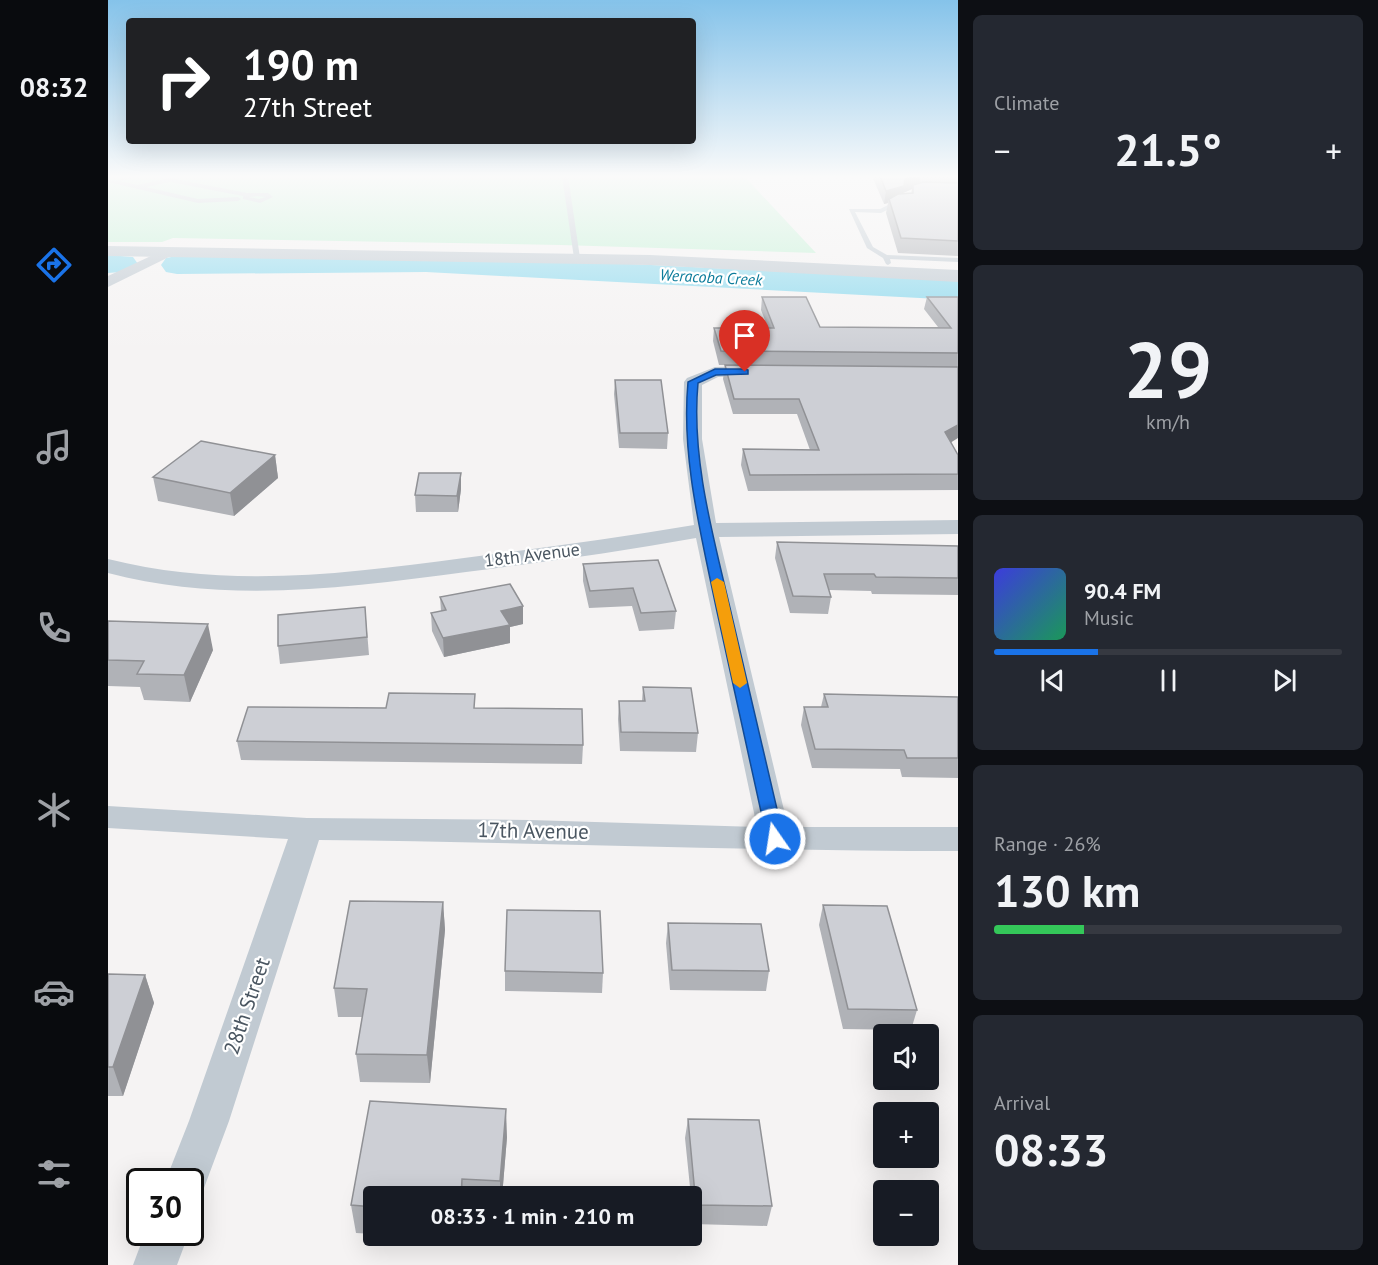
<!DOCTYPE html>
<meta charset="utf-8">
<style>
:root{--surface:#171b24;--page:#242831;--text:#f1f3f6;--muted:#9ea1a6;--line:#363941;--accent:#1a73e8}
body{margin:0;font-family:"PT Sans",sans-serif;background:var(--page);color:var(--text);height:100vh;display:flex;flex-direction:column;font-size:22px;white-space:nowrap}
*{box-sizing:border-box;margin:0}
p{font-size:20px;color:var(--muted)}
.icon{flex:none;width:33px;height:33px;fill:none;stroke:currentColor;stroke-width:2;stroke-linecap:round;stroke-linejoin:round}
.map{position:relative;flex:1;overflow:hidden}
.details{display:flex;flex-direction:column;gap:15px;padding:15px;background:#0d0f14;width:420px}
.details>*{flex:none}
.top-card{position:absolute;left:18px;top:18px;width:570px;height:126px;border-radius:6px;box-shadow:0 6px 24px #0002;background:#202124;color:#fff;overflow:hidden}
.buttons{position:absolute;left:765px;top:1024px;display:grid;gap:12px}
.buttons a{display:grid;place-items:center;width:66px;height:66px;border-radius:6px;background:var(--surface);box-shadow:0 6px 24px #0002;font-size:30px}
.speed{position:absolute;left:18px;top:1168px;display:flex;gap:12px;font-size:30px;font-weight:700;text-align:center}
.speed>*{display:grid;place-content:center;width:78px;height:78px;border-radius:50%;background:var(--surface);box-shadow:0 6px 24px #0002;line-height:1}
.speed .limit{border:3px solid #111;border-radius:9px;background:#fff;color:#111}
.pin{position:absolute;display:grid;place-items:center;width:51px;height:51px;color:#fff;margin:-62px -26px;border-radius:50% 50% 50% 0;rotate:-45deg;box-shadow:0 0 6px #0007}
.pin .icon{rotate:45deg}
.me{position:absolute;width:66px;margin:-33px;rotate:347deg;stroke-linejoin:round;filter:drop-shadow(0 0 4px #0008)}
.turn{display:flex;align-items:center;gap:21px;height:126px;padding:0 18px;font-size:27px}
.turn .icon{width:78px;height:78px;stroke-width:2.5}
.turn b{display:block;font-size:42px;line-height:51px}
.big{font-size:45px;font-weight:600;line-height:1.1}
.details .widget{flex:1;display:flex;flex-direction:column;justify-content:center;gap:9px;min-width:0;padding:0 21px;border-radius:9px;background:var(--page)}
.details .dial{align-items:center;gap:0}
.dial b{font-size:78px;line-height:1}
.song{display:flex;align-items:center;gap:18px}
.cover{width:72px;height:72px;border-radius:9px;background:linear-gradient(135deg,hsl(240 70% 55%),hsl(150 70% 35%))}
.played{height:6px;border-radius:3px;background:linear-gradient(90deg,var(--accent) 30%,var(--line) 30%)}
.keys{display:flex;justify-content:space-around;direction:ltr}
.heat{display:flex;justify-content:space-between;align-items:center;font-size:33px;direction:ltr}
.charge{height:9px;border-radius:4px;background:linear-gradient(90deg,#34c759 26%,var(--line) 0)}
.trip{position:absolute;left:255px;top:1186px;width:339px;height:60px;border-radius:6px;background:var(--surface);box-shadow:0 6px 24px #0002;font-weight:600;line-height:60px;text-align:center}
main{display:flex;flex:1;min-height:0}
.dock{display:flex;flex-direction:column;width:108px;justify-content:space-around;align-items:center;background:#090b0e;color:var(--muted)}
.dock .icon{width:42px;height:42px}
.dock .selected{color:var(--accent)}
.dock b{font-size:27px;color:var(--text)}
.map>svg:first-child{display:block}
</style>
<main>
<nav class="dock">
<b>08:32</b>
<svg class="icon selected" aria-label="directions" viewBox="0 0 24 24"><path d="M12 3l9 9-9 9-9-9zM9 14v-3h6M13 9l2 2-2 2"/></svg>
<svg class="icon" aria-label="music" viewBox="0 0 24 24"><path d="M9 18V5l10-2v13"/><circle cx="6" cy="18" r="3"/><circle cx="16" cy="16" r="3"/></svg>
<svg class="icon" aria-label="phone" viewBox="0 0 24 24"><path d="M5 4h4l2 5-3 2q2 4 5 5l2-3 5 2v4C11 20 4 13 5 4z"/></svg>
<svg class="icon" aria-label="climate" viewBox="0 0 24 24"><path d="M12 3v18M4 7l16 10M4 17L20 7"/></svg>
<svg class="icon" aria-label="car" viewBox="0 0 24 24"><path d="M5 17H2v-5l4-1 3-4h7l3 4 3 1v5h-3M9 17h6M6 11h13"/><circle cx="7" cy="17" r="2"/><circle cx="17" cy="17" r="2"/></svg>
<svg class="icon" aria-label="filters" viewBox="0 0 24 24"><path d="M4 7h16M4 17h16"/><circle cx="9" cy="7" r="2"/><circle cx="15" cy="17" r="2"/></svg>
</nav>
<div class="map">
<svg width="850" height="1265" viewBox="0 0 850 1265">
<rect width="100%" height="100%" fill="#f5f3f3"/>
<!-- green -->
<path fill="#c3f1d5" d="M 0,176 L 636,176 L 708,253 L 453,245 L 65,238 L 54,242 L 0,242 Z"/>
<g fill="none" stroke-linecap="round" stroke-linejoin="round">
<!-- river -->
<g fill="#90daee" fill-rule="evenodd">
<path d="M 318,254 L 850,280 L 850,300 L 318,272 L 69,274 L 58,272 L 53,265 L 58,258 L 69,256 Z"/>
<path d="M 0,255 L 25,257 L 30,264 L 25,271 L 0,273 Z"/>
</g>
<!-- service -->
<g fill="#c1cad2" fill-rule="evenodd">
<path d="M 22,176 L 32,176 L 11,181 L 29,185 L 62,178 L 139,193 L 160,193 L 165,197 L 152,203 L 135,199 L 135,196 L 62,182 L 38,187 L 90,199 L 130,197 L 133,199 L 130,201 L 90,203 L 0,182 L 0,180 L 8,181 ZM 149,196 L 158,197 L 151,199 L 141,197 Z"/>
<path d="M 454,176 L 460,176 L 472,258 L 469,260 L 466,258 Z"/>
<path d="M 794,202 L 796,205 L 787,206 L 773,213 L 747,212 L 765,247 L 779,255 L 850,258 L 850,262 L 782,259 L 783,263 L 780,265 L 778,264 L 775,258 L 759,248 L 741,209 L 772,209 L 784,203 Z"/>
</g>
<!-- minor -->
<g fill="#c1cad2" fill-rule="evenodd">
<path d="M 60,248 L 65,249 L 67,252 L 65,255 L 0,287 L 0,276 Z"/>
<path d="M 652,366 L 658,367 L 661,371 L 658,375 L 610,377 L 594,385 L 594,439 L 608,523 L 850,520 L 850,534 L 611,537 L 680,827 L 850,827 L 850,851 C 637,851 424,842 211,840 L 121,1121 L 93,1196 L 82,1200 L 82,1182 L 57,1182 L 81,1121 L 180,839 L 0,828 L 0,806 L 199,818 L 422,820 L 649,827 L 588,538 C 512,552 435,562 358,572 C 238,588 119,604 0,573 L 0,559 C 120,589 236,574 356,558 C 433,548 510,538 586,525 L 575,439 L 576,382 L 579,378 L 607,367 Z"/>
<path d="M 37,1233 L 81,1233 L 69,1265 L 25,1265 Z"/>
</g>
<!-- tertiary -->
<path fill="#c1cad2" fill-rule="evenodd" d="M 0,246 L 542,255 L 850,270 L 850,282 L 542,265 L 0,256 Z"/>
</g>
<!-- wall -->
<g fill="#b0b2b7" fill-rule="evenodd">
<path d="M 764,176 L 850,176 L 850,256 L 790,253 L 778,213 L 780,203 L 776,204 ZM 804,189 L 803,193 L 795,194 L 795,193 Z"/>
<path d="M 654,297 L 712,327 L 830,327 L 816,309 L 819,297 L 850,297 L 850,367 L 611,365 L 605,341 L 606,328 L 660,328 L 653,310 Z"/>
<path d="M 617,365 L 843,442 L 850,474 L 850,490 L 640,491 L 633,465 L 635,449 L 702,450 L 689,414 L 625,414 L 615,379 Z"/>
<path d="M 507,380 L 560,433 L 559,449 L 511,448 L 506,394 Z"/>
<path d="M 167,455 L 170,478 L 126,516 L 50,501 L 45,477 Z"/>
<path d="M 353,473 L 353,489 L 350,512 L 308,512 L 307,495 Z"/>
<path d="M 669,542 L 850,546 L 850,595 L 764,594 L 763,591 L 721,590 L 723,597 L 720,614 L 682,613 L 667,558 Z"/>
<path d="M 550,560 L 568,611 L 566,629 L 531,631 L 524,606 L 481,608 L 475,581 L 475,564 Z"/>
<path d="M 332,597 L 415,606 L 415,624 L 402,627 L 402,643 L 336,657 L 324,631 L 323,613 L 333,611 Z"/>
<path d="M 257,607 L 261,655 L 172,664 L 170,646 Z"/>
<path d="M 0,621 L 105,650 L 82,702 L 36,700 L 32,687 L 0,686 Z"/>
<path d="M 535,687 L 590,733 L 588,752 L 512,751 L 510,719 L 511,701 L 534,701 Z"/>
<path d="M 716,694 L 850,697 L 850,778 L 794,777 L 792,769 L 704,768 L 693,725 L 696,707 L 713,707 Z"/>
<path d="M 278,708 L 368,708 L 475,745 L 474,764 L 133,760 L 129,741 Z"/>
<path d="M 335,902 L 337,930 L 322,1083 L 252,1082 L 248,1054 L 254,1017 L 230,1017 L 226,988 Z"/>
<path d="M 715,905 L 809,1010 L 803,1030 L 735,1029 L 711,925 Z"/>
<path d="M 560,923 L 661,971 L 658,991 L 562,990 L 558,943 Z"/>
<path d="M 397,971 L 495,973 L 494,993 L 397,991 Z"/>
<path d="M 0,974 L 37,975 L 46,1003 L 15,1096 L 0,1096 Z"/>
<path d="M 580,1119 L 664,1206 L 659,1226 L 585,1224 L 584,1197 L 583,1197 L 577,1138 Z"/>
<path d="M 399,1137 L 394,1197 L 266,1197 L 266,1234 L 248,1233 L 243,1205 Z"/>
<path d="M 297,1236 L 353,1236 L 353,1239 Z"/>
</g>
<!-- shaded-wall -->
<g fill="#909195">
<path d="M 807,176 L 813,176 L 811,187 L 805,185 L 804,189 L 795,193 L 793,200 L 781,199 L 780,203 L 776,204 L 778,191 L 797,179 Z"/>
<path d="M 850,425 L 850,438 L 834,448 L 837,432 Z"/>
<path d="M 167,455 L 170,478 L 126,516 L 122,493 Z"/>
<path d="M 353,473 L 353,489 L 350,512 L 349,496 Z"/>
<path d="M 415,606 L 415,624 L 402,627 L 402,643 L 336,657 L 335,638 L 393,611 Z"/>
<path d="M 100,624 L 105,650 L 82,702 L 76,675 Z"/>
<path d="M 335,902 L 337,930 L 322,1083 L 319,1055 Z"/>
<path d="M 37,975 L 46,1003 L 15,1096 L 5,1067 Z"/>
<path d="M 398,1109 L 399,1137 L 394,1197 L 392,1197 L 392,1181 Z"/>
<path d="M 354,1179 L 355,1197 L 353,1197 Z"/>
</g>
<!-- building -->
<g fill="#cdcfd5" stroke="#909195" stroke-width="1.5">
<path d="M 772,176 L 807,176 L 797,179 L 796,186 L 778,191 Z"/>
<path d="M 815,182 L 850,183 L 850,241 L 793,238 L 781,199 L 790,194 L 805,193 L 805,185 Z"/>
<path d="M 654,297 L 698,297 L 712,327 L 843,328 L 819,297 L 850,297 L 850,353 L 613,351 L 606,328 L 666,328 Z"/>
<path d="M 617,365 L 850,367 L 850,425 L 837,432 L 850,455 L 850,474 L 642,475 L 635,449 L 711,450 L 691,399 L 626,399 Z"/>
<path d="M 507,380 L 553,380 L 560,433 L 512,433 Z"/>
<path d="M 93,441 L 167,455 L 122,493 L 45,477 Z"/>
<path d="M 311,473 L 353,473 L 349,496 L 307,495 Z"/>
<path d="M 669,542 L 850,546 L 850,578 L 768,577 L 766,574 L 716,574 L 723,597 L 685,596 Z"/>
<path d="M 550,560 L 568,611 L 533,613 L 525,588 L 482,591 L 475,564 Z"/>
<path d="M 402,584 L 415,606 L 393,611 L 402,625 L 335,638 L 323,613 L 338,610 L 332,597 Z"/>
<path d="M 257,607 L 259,637 L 170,646 L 170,615 Z"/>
<path d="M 0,621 L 100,624 L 76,675 L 29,674 L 36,661 L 0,660 Z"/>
<path d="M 535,687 L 583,688 L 590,733 L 513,732 L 511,701 L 537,701 Z"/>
<path d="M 281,693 L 367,694 L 366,708 L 474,709 L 475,745 L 129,741 L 140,707 L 278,708 Z"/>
<path d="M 716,694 L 850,697 L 850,758 L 799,758 L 796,750 L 707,749 L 696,707 L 720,707 Z"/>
<path d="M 242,901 L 335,902 L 319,1055 L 248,1054 L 259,989 L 226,988 Z"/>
<path d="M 715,905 L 779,906 L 809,1010 L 740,1009 Z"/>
<path d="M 399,910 L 492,911 L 495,973 L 397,971 Z"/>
<path d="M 560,923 L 653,924 L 661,971 L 564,970 Z"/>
<path d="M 0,974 L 37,975 L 5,1067 L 0,1067 Z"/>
<path d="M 262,1101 L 398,1109 L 392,1181 L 354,1179 L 353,1197 L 266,1197 L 266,1207 L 243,1205 Z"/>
<path d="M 580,1119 L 651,1120 L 664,1206 L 588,1205 Z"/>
</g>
<!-- sky -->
<linearGradient id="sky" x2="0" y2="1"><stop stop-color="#85c3ea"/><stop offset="0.5" stop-color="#fafafa"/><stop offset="1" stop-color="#fafafa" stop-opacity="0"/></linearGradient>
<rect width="850" height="353" fill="url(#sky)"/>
<!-- route -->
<path fill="#1a73e8" stroke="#114b97" stroke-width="1.5" d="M 637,369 L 640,370 L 640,374 L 608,375 L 590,383 C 583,458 605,535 622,608 C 640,685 658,762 676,839 L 673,843 L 667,845 L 661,843 L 659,839 C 642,761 625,684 608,607 C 593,534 573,457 580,382 L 607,369 Z"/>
<!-- slow -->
<path fill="#f59e0b" d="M 609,578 L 616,582 L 639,683 L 632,688 L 625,683 L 603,582 Z"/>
<g text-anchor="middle" stroke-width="4.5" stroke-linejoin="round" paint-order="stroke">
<!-- far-water labels -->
<g font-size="16" font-style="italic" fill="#0c7c9b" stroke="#fff">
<text transform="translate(603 277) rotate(3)" y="6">Weracoba Creek</text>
</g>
<!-- street labels -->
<g font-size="18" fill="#4a5661" stroke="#fff">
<text transform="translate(424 555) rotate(-7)" y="6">18th Avenue</text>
</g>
<!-- near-street labels -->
<g font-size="21" fill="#4a5661" stroke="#fff">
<text transform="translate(425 831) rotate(1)" y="7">17th Avenue</text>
<text transform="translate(139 1006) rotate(-71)" y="7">28th Street</text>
</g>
</g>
</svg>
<div class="buttons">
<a><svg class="icon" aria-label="sound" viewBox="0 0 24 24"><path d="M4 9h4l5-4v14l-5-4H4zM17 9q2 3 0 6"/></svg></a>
<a>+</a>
<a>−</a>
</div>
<div class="speed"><div class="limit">30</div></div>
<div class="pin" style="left:637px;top:372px;background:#d93025"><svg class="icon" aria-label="arrive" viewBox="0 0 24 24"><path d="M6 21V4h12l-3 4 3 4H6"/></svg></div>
<svg class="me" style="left:667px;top:839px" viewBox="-20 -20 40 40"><circle r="17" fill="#1a73e8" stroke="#fff" stroke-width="3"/><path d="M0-11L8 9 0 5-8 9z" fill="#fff"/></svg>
<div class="trip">08:33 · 1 min · 210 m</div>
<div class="top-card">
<div class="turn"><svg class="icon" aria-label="right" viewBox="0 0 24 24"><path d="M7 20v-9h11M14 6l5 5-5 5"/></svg><div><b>190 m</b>27th Street</div></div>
</div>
</div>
<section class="details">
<div class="widget"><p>Climate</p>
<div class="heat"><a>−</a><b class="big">21.5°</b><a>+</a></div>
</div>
<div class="widget dial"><b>29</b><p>km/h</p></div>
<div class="widget">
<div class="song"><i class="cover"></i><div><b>90.4 FM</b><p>Music</p></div></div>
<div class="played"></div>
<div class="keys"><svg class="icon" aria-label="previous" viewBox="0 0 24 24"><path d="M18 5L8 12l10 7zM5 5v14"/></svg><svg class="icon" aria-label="pause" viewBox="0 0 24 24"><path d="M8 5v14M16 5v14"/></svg><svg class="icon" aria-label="next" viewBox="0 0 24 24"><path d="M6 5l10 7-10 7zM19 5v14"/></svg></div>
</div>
<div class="widget"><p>Range · 26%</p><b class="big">130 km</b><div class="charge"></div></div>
<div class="widget"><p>Arrival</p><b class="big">08:33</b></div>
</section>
</main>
